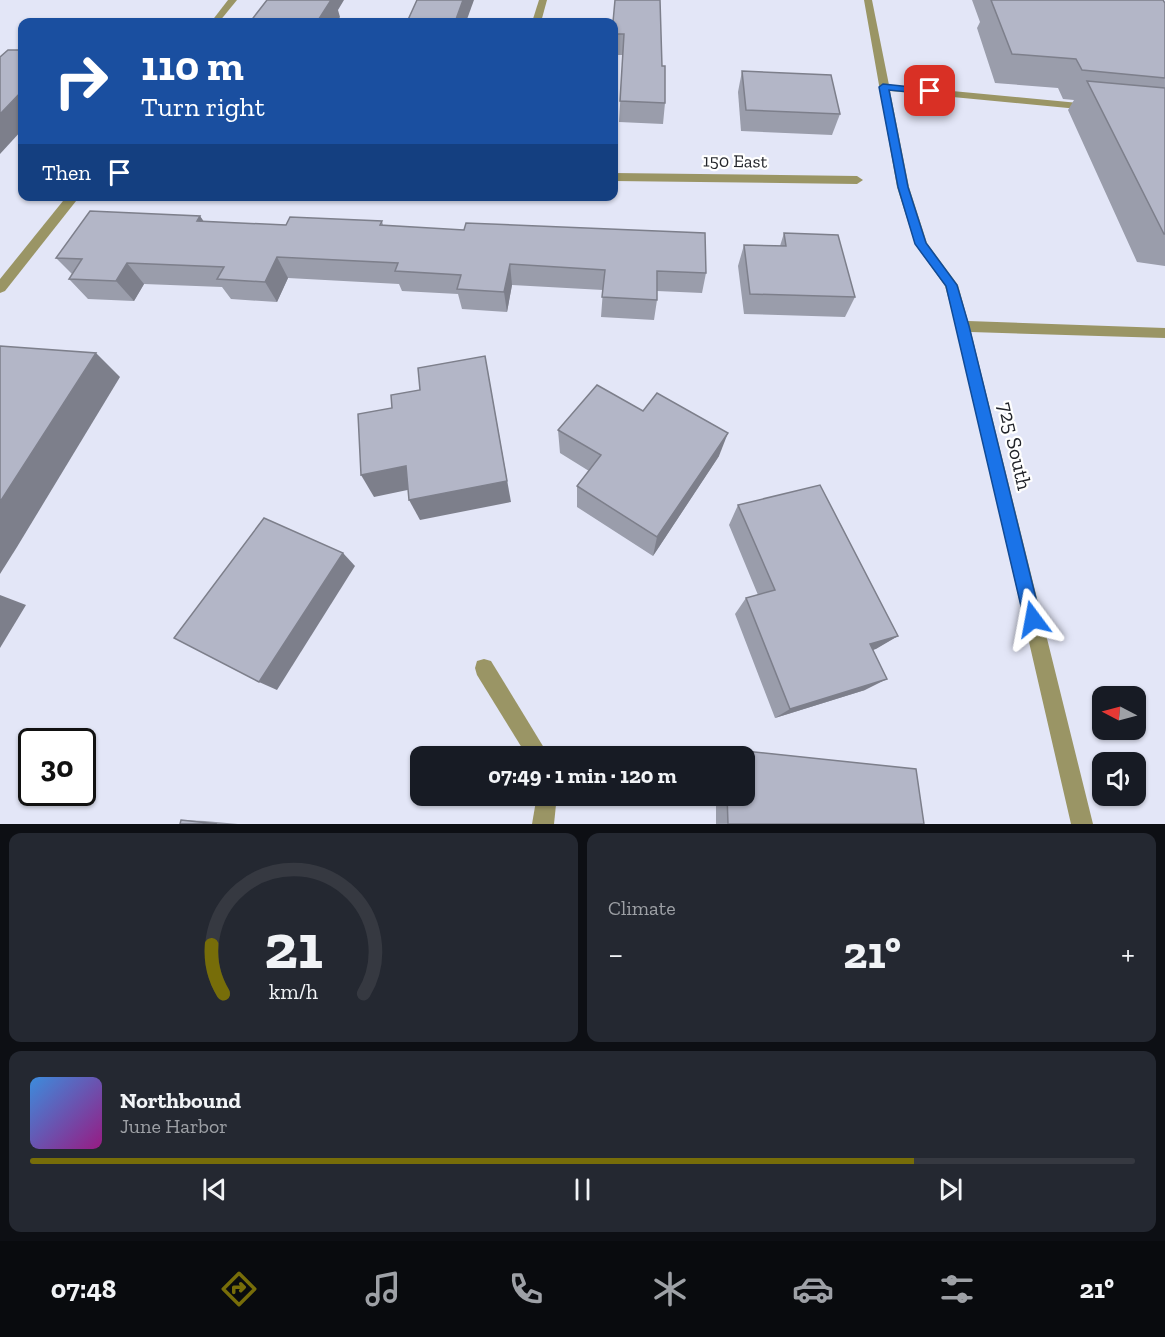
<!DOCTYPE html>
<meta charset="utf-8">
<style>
:root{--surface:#171b24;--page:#242831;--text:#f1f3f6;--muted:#9ea1a6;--line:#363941;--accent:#776d09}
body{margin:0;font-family:"Zilla Slab",serif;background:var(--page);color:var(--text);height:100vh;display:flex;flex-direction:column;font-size:22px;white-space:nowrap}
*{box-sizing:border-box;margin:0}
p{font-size:20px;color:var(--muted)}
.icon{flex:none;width:33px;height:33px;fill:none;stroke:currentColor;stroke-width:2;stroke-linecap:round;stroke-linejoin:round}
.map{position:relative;height:824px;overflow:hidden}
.details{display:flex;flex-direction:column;gap:9px;padding:9px;background:#0d0f14;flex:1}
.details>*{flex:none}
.banner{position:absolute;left:18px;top:18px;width:600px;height:183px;border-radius:12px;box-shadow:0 2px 4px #0004;background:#1a4fa0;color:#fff;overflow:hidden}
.needle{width:39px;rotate:276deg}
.controls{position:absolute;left:1092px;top:686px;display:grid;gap:12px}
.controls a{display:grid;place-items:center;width:54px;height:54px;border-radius:12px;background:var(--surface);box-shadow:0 2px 4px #0004;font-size:30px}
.speed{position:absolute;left:18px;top:728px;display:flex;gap:12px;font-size:30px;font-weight:700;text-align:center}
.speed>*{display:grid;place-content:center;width:78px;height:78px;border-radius:50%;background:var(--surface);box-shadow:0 2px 4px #0004;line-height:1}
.speed .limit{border:3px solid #111;border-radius:9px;background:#fff;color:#111}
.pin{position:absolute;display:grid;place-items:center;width:51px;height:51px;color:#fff;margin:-26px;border-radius:12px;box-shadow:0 3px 9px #0006}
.me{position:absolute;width:66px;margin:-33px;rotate:347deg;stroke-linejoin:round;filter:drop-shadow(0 0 4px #0008)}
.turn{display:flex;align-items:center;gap:21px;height:126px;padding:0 24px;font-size:27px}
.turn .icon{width:78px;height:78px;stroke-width:2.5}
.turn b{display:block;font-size:42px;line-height:51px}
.then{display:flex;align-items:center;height:57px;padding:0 24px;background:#0003;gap:12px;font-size:22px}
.big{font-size:45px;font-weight:800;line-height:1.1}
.details .widget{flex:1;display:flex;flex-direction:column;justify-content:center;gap:9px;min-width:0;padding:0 21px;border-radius:12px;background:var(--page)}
.details .dial{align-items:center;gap:0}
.dial svg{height:156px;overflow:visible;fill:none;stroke:var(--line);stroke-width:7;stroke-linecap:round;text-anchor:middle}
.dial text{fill:var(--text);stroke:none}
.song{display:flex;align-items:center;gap:18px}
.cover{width:72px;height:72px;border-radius:9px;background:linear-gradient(135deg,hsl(210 70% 55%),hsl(310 70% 35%))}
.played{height:6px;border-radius:3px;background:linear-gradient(90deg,var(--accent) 80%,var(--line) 80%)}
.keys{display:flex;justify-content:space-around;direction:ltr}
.heat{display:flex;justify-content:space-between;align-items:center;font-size:33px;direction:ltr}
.details .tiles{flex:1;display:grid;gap:9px;grid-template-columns:1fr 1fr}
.widget:last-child{grid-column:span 2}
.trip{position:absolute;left:410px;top:746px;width:345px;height:60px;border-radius:12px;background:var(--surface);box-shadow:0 2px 4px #0004;font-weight:800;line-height:60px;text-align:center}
.tabs{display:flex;height:96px;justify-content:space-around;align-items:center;background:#090b0e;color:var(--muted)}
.tabs .icon{width:42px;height:42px}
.tabs .on{color:var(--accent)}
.tabs b{font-size:27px;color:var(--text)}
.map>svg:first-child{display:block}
</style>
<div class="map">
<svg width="1165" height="824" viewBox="0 0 1165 824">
<rect width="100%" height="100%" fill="#e3e6f7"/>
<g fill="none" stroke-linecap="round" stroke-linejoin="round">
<!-- minor -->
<g fill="#9a9565" fill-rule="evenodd">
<path d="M 228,0 L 237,0 L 219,22 L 211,22 Z"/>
<path d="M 539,0 L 547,0 L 541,22 L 532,22 Z"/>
<path d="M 864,0 L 872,0 L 889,85 L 1089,104 L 1094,107 L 1089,110 L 890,91 L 909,187 L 927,243 L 958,285 L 968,321 L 1165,328 L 1165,338 L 971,332 L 1093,824 L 1071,824 L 956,326 L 945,286 L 915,244 L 897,187 Z"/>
<path d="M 614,173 L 857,176 L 863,180 L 857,184 L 614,181 Z"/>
<path d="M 67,196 L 80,196 L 5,291 L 0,293 L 0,279 Z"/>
<path d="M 484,659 L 491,661 L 549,756 L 527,756 L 477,675 L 475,668 L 477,661 Z"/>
<path d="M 537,795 L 557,795 L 554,824 L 532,824 Z"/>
</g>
</g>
<!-- wall -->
<g fill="#9a9dab">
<path d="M 972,0 L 1163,0 L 1165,3 L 1165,266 L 1137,262 L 1068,110 L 1074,100 L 1063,99 L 1058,88 L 995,83 L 977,28 L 980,22 Z"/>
<path d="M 614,22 L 662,66 L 665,103 L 663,124 L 619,122 L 623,55 L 614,55 Z"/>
<path d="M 742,71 L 840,114 L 832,135 L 741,131 L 738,92 Z"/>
<path d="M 200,216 L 204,222 L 286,225 L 382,221 L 383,225 L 706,273 L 702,293 L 657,291 L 657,300 L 654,320 L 601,317 L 603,290 L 512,285 L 507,312 L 462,309 L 458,294 L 402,291 L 399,284 L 288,278 L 277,302 L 231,299 L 222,287 L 144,284 L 134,301 L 88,299 L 69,279 L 72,274 L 56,258 Z"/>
<path d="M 784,233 L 855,297 L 845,317 L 744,314 L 738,266 L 744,245 L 780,246 Z"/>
<path d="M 558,430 L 719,456 L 653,556 L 577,507 L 577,486 L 589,471 L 560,453 Z"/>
<path d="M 738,505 L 898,636 L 873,650 L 865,690 L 775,718 L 735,614 L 746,598 L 758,595 L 729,525 Z"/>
<path d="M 726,749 L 916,769 L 924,824 L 716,824 L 716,795 L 744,795 L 744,756 L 715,756 L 715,755 Z"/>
<path d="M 181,820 L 205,821 L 238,824 L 180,824 Z"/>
</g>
<!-- shaded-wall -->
<g fill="#7d7f8b">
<path d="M 329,0 L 344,0 L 338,10 L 340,17 L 337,22 L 317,22 Z"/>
<path d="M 463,0 L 474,0 L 466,22 L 455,22 Z"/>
<path d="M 22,91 L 22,130 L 0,154 L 0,114 Z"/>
<path d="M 200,216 L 214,237 L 197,221 Z"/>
<path d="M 277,257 L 288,278 L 277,302 L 265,282 Z"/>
<path d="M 127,263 L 144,284 L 134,301 L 116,281 Z"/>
<path d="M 510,264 L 512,285 L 507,312 L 504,292 Z"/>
<path d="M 96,353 L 120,377 L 17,547 L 0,574 L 0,502 Z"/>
<path d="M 485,356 L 511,502 L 420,520 L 409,500 Z"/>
<path d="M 728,433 L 719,456 L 653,556 L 657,537 Z"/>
<path d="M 406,466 L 417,488 L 374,497 L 361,475 Z"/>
<path d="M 343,553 L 355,566 L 277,690 L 259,682 Z"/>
<path d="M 0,595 L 26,605 L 0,648 Z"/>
<path d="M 898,636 L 876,649 L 850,657 L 870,644 Z"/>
<path d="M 887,679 L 865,690 L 775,718 L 790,709 Z"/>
</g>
<!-- building -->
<g fill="#b3b6c7" stroke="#7d7f8b" stroke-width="1.5">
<path d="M 267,0 L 331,0 L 317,22 L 250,22 Z"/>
<path d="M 417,0 L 463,0 L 455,22 L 407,22 Z"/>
<path d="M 615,0 L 660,0 L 662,66 L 665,66 L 665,103 L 620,101 L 624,34 L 614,34 L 613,22 Z"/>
<path d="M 991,0 L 1163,0 L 1165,3 L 1165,78 L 1082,70 L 1076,59 L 1012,54 Z"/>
<path d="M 8,50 L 22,50 L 22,91 L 0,114 L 0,57 Z"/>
<path d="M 742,71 L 831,75 L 840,114 L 746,110 Z"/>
<path d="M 1087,81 L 1165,88 L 1165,234 L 1164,234 Z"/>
<path d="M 90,211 L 200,216 L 197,221 L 286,225 L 290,217 L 382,221 L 380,225 L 464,230 L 466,223 L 705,233 L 706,273 L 657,271 L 657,300 L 602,297 L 605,270 L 510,264 L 504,292 L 457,289 L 461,275 L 395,271 L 398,263 L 277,257 L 265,282 L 217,279 L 224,267 L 127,263 L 116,281 L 69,279 L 82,259 L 56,258 Z"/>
<path d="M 784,233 L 838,235 L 855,297 L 750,294 L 744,245 L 786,246 Z"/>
<path d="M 0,346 L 96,353 L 0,502 Z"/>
<path d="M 485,356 L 507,481 L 409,500 L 406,466 L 361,475 L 358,414 L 392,408 L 391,395 L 420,390 L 418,368 Z"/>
<path d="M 597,385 L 643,411 L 657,393 L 728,433 L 657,537 L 577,486 L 601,455 L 558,430 Z"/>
<path d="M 820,485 L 898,636 L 870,644 L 887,679 L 790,709 L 746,598 L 775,590 L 738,505 Z"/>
<path d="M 264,518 L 343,553 L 259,682 L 174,638 Z"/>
<path d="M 726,749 L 916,769 L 924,824 L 728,824 L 727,795 L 744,795 L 744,756 L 726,756 Z"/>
<path d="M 181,820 L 217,824 L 180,824 Z"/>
</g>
<!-- route -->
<path fill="#1a73e8" stroke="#114b97" stroke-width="1.5" d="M 883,84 L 930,89 L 935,91 L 930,94 L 889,90 L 908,187 L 926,243 L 957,285 L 969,326 L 1041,619 L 1038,624 L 1033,627 L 1027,624 L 1024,619 L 946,286 L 915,244 L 898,187 L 879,87 Z"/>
<g text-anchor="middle" stroke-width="4.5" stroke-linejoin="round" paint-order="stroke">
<!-- far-street labels -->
<g font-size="18" fill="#22242a" stroke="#fff">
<text transform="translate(735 161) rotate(1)" y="6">150 East</text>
</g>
<!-- street labels -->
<g font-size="21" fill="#22242a" stroke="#fff">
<text transform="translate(1015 446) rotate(77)" y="7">725 South</text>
</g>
</g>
</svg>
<div class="controls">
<a><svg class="needle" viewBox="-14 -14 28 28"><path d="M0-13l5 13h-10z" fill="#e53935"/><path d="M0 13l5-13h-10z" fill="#9ea1a6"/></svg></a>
<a><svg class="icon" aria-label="sound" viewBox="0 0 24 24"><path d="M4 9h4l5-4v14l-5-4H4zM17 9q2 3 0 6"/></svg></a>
</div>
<div class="speed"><div class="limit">30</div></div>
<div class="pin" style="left:930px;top:91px;background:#d93025"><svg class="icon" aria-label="arrive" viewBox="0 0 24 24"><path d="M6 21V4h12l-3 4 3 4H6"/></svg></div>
<svg class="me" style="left:1033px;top:619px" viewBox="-20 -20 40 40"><path d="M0-17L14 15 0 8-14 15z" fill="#1a73e8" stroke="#fff" stroke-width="4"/></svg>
<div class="trip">07:49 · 1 min · 120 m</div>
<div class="banner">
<div class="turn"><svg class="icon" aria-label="right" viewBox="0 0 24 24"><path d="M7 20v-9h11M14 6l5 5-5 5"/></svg><div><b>110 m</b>Turn right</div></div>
<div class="then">Then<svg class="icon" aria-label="arrive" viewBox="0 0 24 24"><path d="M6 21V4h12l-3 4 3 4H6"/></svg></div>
</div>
</div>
<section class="details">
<div class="tiles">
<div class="widget dial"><svg viewBox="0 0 100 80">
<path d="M14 69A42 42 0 1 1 86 69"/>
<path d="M14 69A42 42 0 0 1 8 44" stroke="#776d09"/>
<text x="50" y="56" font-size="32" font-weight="700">21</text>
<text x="50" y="72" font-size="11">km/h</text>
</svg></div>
<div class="widget"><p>Climate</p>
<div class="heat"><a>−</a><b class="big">21°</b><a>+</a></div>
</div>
<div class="widget">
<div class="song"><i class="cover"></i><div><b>Northbound</b><p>June Harbor</p></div></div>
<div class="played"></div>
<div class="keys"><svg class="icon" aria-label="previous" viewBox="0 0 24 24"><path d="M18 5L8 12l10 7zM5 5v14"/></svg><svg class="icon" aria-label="pause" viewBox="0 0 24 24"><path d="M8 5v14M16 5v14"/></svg><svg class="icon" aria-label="next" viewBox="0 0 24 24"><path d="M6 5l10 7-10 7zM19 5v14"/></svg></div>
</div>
</div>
</section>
<nav class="tabs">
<b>07:48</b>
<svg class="icon on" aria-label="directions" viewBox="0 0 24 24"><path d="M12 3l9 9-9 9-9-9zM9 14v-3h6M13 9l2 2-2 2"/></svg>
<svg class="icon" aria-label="music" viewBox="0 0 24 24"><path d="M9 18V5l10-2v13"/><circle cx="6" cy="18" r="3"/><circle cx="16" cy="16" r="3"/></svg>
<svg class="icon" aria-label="phone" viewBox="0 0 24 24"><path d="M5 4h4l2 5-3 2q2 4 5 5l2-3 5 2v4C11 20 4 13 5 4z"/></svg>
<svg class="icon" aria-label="climate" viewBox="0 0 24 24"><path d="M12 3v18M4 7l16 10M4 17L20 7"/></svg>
<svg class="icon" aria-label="car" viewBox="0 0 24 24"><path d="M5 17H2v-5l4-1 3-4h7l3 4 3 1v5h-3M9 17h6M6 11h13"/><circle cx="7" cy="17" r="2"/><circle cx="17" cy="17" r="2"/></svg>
<svg class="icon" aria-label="filters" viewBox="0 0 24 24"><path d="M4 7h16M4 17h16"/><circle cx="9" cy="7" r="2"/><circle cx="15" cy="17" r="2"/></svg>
<b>21°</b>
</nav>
